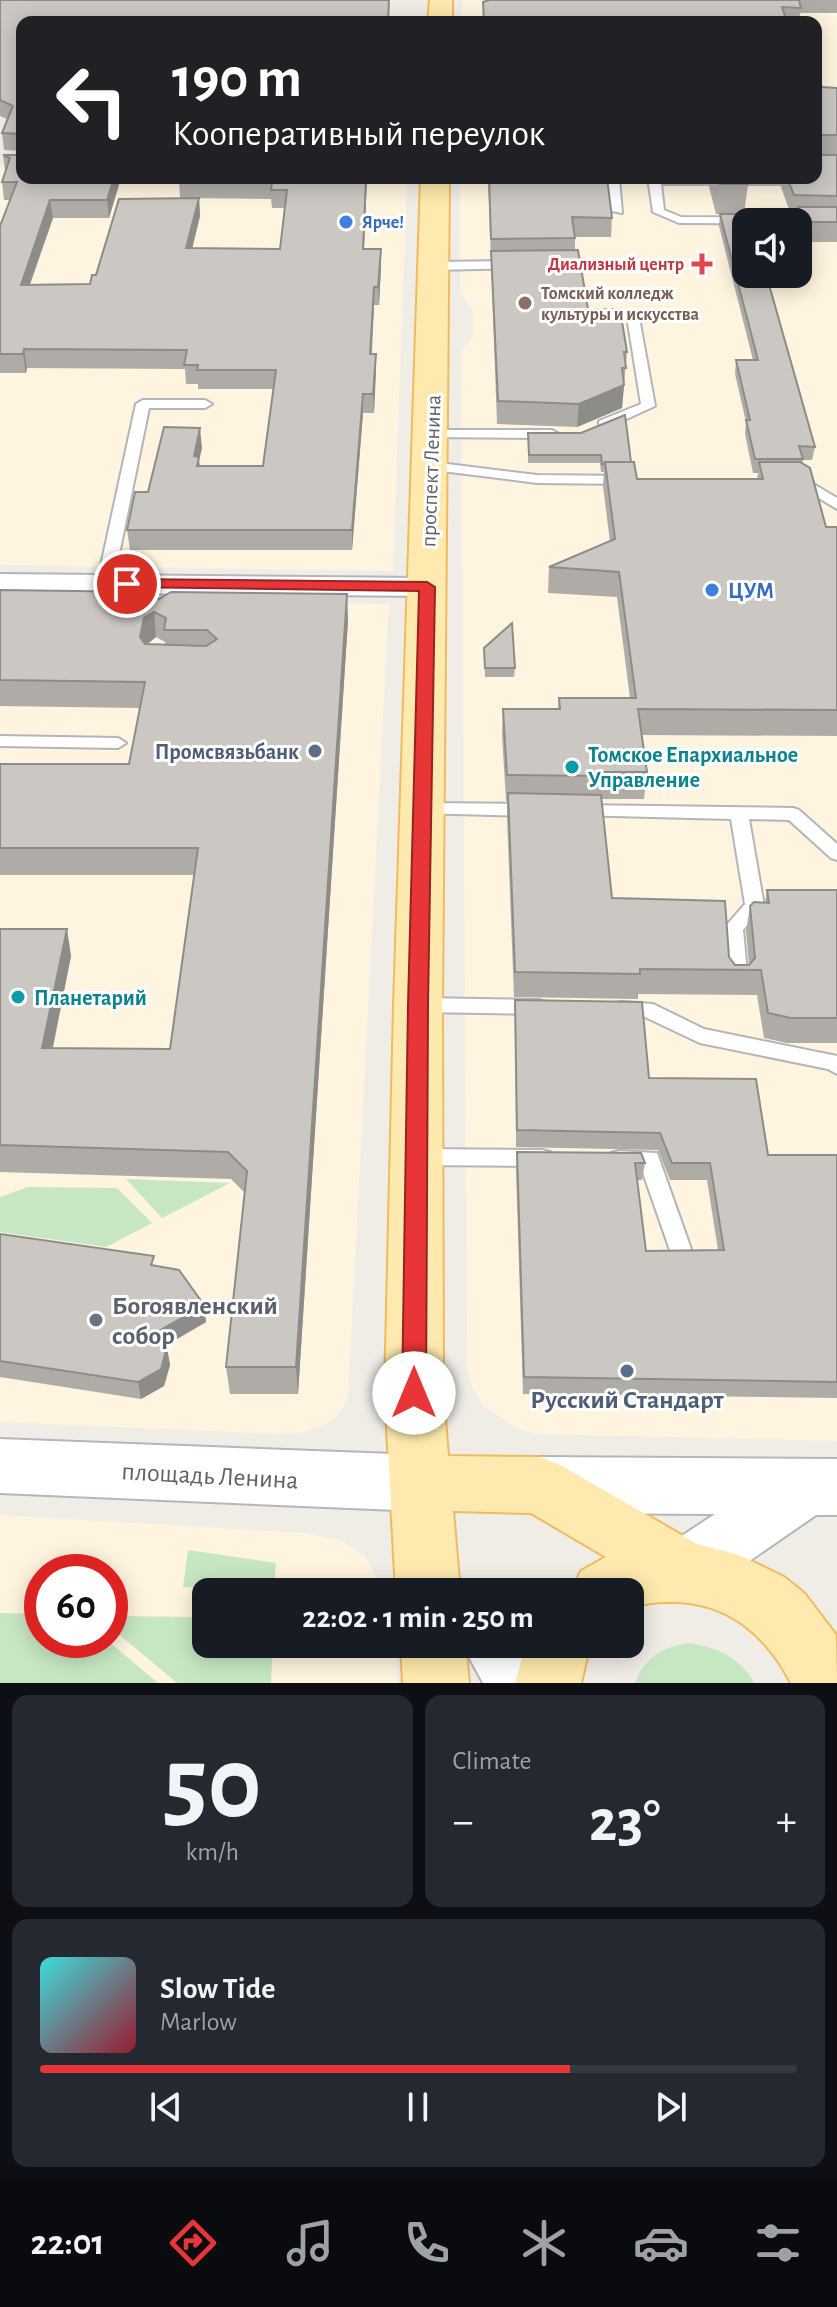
<!DOCTYPE html>
<meta charset="utf-8">
<style>
:root{--surface:#171b24;--page:#242831;--text:#f1f3f6;--muted:#9ea1a6;--line:#363941;--accent:#e83537}
body{margin:0;font-family:"Alegreya Sans",sans-serif;background:var(--page);color:var(--text);height:100vh;display:flex;flex-direction:column;font-size:30px;white-space:nowrap}
*{box-sizing:border-box;margin:0}
p{font-size:26px;color:var(--muted)}
.icon{flex:none;width:44px;height:44px;fill:none;stroke:currentColor;stroke-width:2;stroke-linecap:round;stroke-linejoin:round}
.map{position:relative;height:1683px;overflow:hidden}
.drawer{display:flex;flex-direction:column;gap:12px;padding:12px;background:#0d0f14;flex:1}
.drawer>*{flex:none}
.hud{position:absolute;left:16px;top:16px;width:806px;height:168px;border-radius:16px;box-shadow:0 4px 20px #0003;background:#202124;color:#fff;overflow:hidden}
.controls{position:absolute;left:732px;top:208px;display:grid;gap:16px}
.controls a{display:grid;place-items:center;width:80px;height:80px;border-radius:16px;background:var(--surface);box-shadow:0 4px 20px #0003;font-size:40px}
.speed{position:absolute;left:24px;top:1554px;display:flex;gap:16px;font-size:40px;font-weight:700;text-align:center}
.speed>*{display:grid;place-content:center;width:104px;height:104px;border-radius:50%;background:var(--surface);box-shadow:0 4px 20px #0003;line-height:1}
.speed .limit{border:12px solid #d22;background:#fff;color:#111}
.pin{position:absolute;display:grid;place-items:center;width:68px;height:68px;color:#fff;margin:-34px;border:4px solid #fff;border-radius:50%;box-shadow:0 2px 8px #0007}
.me{position:absolute;width:88px;margin:-44px;rotate:0deg;stroke-linejoin:round;filter:drop-shadow(0 0 6px #0008)}
.turn{display:flex;align-items:center;gap:28px;height:168px;padding:0 24px;font-size:36px}
.turn .icon{width:104px;height:104px;stroke-width:2.5}
.turn b{display:block;font-size:56px;line-height:68px}
.big{font-size:60px;font-weight:600;line-height:1.1}
.drawer .tile{flex:1;display:flex;flex-direction:column;justify-content:center;gap:12px;min-width:0;padding:0 28px;border-radius:16px;background:var(--page)}
.drawer .dial{align-items:center;gap:0}
.dial b{font-size:104px;line-height:1}
.song{display:flex;align-items:center;gap:24px}
.cover{width:96px;height:96px;border-radius:12px;background:linear-gradient(135deg,hsl(180 70% 55%),hsl(350 70% 35%))}
.played{height:8px;border-radius:4px;background:linear-gradient(90deg,var(--accent) 70%,var(--line) 70%)}
.keys{display:flex;justify-content:space-around;direction:ltr}
.heat{display:flex;justify-content:space-between;align-items:center;font-size:44px;direction:ltr}
.drawer .tiles{flex:1;display:grid;gap:12px;grid-template-columns:1fr 1fr}
.tile:last-child{grid-column:span 2}
.trip{position:absolute;left:192px;top:1578px;width:452px;height:80px;border-radius:16px;background:var(--surface);box-shadow:0 4px 20px #0003;font-weight:600;line-height:80px;text-align:center}
.menu{display:flex;height:128px;justify-content:space-around;align-items:center;background:#090b0e;color:var(--muted)}
.menu .icon{width:56px;height:56px}
.menu .selected{color:var(--accent)}
.menu b{font-size:36px;color:var(--text)}
.map>svg:first-child{display:block}
</style>
<div class="map">
<svg width="837" height="1683" viewBox="0 0 837 1683">
<rect width="100%" height="100%" fill="#f0ede7"/>
<!-- commercial -->
<g fill="#fef4df" fill-rule="evenodd">
<path d="M 463,0 L 837,0 L 837,157 L 816,157 L 816,22 L 460,22 Z"/>
<path d="M 0,167 L 22,167 L 22,178 L 407,178 L 393,571 L 0,565 Z"/>
<path d="M 837,171 L 837,1441 L 538,1434 L 516,1428 L 483,1406 L 472,1388 L 467,1367 L 461,351 L 473,336 L 473,311 L 460,292 L 460,179 L 816,178 ZM 746,222 L 798,222 L 798,274 L 746,274 Z"/>
<path d="M 0,598 L 389,604 L 348,1399 L 340,1413 L 325,1425 L 304,1432 L 280,1434 L 0,1422 Z"/>
<path d="M 0,1515 L 304,1533 L 343,1541 L 365,1556 L 385,1592 L 206,1592 L 206,1644 L 395,1644 L 398,1683 L 0,1683 ZM 42,1572 L 110,1572 L 110,1640 L 42,1640 Z"/>
</g>
<!-- green -->
<g fill="#c7e7c4">
<path d="M 126,1179 L 230,1183 L 162,1218 Z"/>
<path d="M 28,1187 L 117,1188 L 152,1223 L 106,1247 L 0,1232 L 0,1197 Z"/>
<path d="M 188,1550 L 276,1563 L 274,1590 L 183,1587 Z"/>
<path d="M 0,1613 L 42,1614 L 42,1640 L 107,1640 L 158,1683 L 0,1683 Z"/>
<path d="M 110,1616 L 206,1617 L 206,1644 L 273,1644 L 271,1683 L 177,1683 L 110,1627 Z"/>
<path d="M 688,1643 C 716,1647 740,1657 754,1683 L 635,1683 C 644,1658 663,1647 688,1643 Z"/>
</g>
<g fill="none" stroke-linecap="round" stroke-linejoin="round">
<defs>
<g id="lane">
<path d="M 607,178 L 619,178 L 622,213 L 612,211 Z"/>
<path d="M 648,178 L 792,179 L 798,182 L 796,184 L 661,184 L 664,210 L 681,217 L 837,218 L 837,224 L 679,223 L 653,212 Z"/>
<path d="M 515,261 L 519,262 L 519,268 L 434,270 L 428,266 L 434,262 Z"/>
<path d="M 557,261 L 628,261 L 634,265 L 628,269 L 553,268 L 553,262 Z"/>
<path d="M 634,319 L 640,323 L 655,406 L 609,427 L 599,427 L 599,421 L 641,404 L 628,323 Z"/>
<path d="M 143,400 L 205,400 L 212,404 L 205,408 L 149,408 L 113,584 L 105,589 L 97,584 L 136,404 Z"/>
<path d="M 431,430 L 552,430 L 559,434 L 552,438 L 426,437 L 424,434 Z"/>
<path d="M 431,462 L 537,475 L 626,476 L 633,480 L 626,484 L 537,483 L 426,469 L 424,466 Z"/>
<path d="M 800,476 L 837,498 L 837,509 L 789,480 Z"/>
<path d="M 0,736 L 118,738 L 126,743 L 118,748 L 0,746 Z"/>
<path d="M 423,803 L 530,804 L 539,810 L 530,816 L 417,813 L 414,809 L 417,805 Z"/>
<path d="M 579,805 L 793,808 L 799,810 L 837,844 L 837,860 L 831,858 L 789,820 L 749,819 L 764,906 L 743,930 L 748,982 L 745,987 L 731,987 L 728,982 L 724,928 L 745,904 L 731,819 L 573,815 L 570,811 L 573,807 Z"/>
<path d="M 421,998 L 539,1000 L 546,1002 L 549,1007 L 546,1012 L 539,1014 L 421,1012 L 414,1010 L 411,1005 L 414,1000 Z"/>
<path d="M 621,1002 L 653,1004 L 704,1029 L 837,1056 L 837,1074 L 828,1069 L 700,1043 L 643,1016 L 614,1014 L 611,1009 L 614,1004 Z"/>
<path d="M 419,1149 L 542,1150 L 550,1152 L 553,1158 L 550,1164 L 542,1166 L 419,1165 L 411,1163 L 408,1157 L 411,1151 Z"/>
<path d="M 619,1151 L 657,1153 L 691,1249 L 688,1256 L 680,1258 L 672,1256 L 641,1167 L 611,1165 L 608,1159 L 611,1153 Z"/>
</g>
<path id="street" d="M 0,574 L 427,578 L 438,580 L 442,587 L 438,594 L 427,596 L 0,592 Z"/>
<g id="secondary">
<path d="M 0,1439 L 420,1455 L 441,1463 L 450,1483 L 441,1503 L 420,1511 L 0,1493 Z"/>
<path d="M 539,1457 L 837,1459 L 837,1515 L 816,1515 L 706,1591 L 684,1600 L 662,1591 L 653,1570 L 662,1549 L 715,1514 L 539,1513 L 518,1505 L 509,1485 L 518,1465 Z"/>
<path d="M 462,1644 L 533,1644 L 545,1660 L 555,1683 L 483,1683 Z"/>
</g>
<g id="primary">
<path d="M 430,0 L 452,0 L 452,22 L 428,22 Z"/>
<path d="M 421,178 L 449,178 L 442,1005 L 443,1393 L 448,1456 L 539,1457 L 560,1465 L 697,1544 L 739,1555 L 784,1577 L 804,1593 L 836,1635 L 837,1683 L 791,1683 C 767,1636 728,1602 673,1602 C 658,1602 643,1602 630,1610 L 630,1592 L 571,1592 L 581,1571 L 606,1557 L 531,1513 L 453,1511 L 460,1592 L 396,1592 L 385,1393 L 394,1005 Z"/>
<path d="M 401,1644 L 465,1644 L 469,1683 L 403,1683 Z"/>
<path d="M 526,1644 L 590,1644 L 581,1683 L 515,1683 Z"/>
</g>
</defs>
<!-- lane casing -->
<use href="#lane" stroke="#b2b5b9" stroke-width="4"/>
<!-- street casing -->
<use href="#street" stroke="#b2b5b9" stroke-width="4"/>
<!-- secondary casing -->
<use href="#secondary" stroke="#b3b7bb" stroke-width="4"/>
<!-- primary casing -->
<use href="#primary" stroke="#f0bb60" stroke-width="4"/>
<!-- lane -->
<use href="#lane" fill="#fff" fill-rule="evenodd"/>
<!-- street -->
<use href="#street" fill="#fff" fill-rule="evenodd"/>
<!-- secondary -->
<use href="#secondary" fill="#fff" fill-rule="evenodd"/>
<!-- primary -->
<use href="#primary" fill="#feeaae" fill-rule="evenodd"/>
</g>
<!-- wall -->
<g fill="#afaca8" fill-rule="evenodd">
<path d="M 0,0 L 389,0 L 388,22 L 22,22 L 22,151 L 4,150 L 2,133 L 7,119 L 0,116 Z"/>
<path d="M 489,0 L 837,0 L 837,13 L 800,13 L 799,22 L 483,22 L 483,2 Z"/>
<path d="M 816,84 L 823,87 L 837,88 L 837,154 L 817,154 L 817,155 L 837,155 L 837,242 L 802,242 L 798,233 L 798,222 L 796,222 L 797,215 L 791,215 L 781,187 L 782,178 L 816,178 Z"/>
<path d="M 3,155 L 20,155 L 22,178 L 121,178 L 109,218 L 53,218 L 30,285 L 90,284 L 96,275 L 199,198 L 200,216 L 192,248 L 280,249 L 284,208 L 272,208 L 271,199 L 180,198 L 179,180 L 367,178 L 364,249 L 381,249 L 381,267 L 379,305 L 374,305 L 372,354 L 376,354 L 374,413 L 363,413 L 352,550 L 130,550 L 127,530 L 148,492 L 202,448 L 199,460 L 200,466 L 263,466 L 273,389 L 198,389 L 198,384 L 186,384 L 185,369 L 27,368 L 26,373 L 0,373 L 0,226 L 10,200 L 4,200 L 2,182 L 5,171 Z"/>
<path d="M 488,178 L 607,178 L 612,218 L 611,237 L 575,237 L 575,250 L 588,309 L 627,352 L 622,408 L 577,427 L 497,424 Z"/>
<path d="M 710,178 L 746,178 L 748,184 L 744,214 L 815,447 L 812,460 L 803,460 L 802,464 L 826,527 L 837,527 L 837,736 L 642,735 L 647,772 L 644,799 L 601,799 L 612,898 L 729,957 L 735,965 L 749,965 L 746,931 L 750,906 L 765,902 L 767,890 L 837,890 L 837,1043 L 787,1043 L 764,1038 L 757,995 L 638,994 L 638,999 L 514,997 L 507,818 L 507,801 L 506,801 L 502,735 L 503,709 L 558,709 L 559,698 L 630,698 L 617,597 L 548,593 L 549,567 L 610,542 L 603,486 L 604,472 L 601,472 L 600,463 L 528,463 L 528,433 L 631,462 L 637,479 L 757,479 L 758,473 L 753,473 L 745,434 L 746,422 L 735,374 L 736,360 L 753,360 L 719,226 L 720,214 L 716,214 L 709,187 Z"/>
<path d="M 0,590 L 159,599 L 348,620 L 298,1394 L 230,1394 L 226,1367 L 245,1193 L 231,1179 L 0,1172 L 0,929 L 71,956 L 53,1048 L 170,1049 L 194,875 L 0,875 L 0,764 L 129,764 L 140,708 L 0,706 ZM 156,637 L 165,642 L 165,645 L 148,644 Z"/>
<path d="M 484,648 L 515,668 L 514,677 L 485,677 Z"/>
<path d="M 515,1000 L 649,1078 L 768,1155 L 837,1155 L 837,1398 L 523,1394 L 516,1169 L 517,1152 L 645,1163 L 642,1180 L 637,1180 L 646,1251 L 718,1250 L 707,1180 L 670,1180 L 658,1150 L 516,1147 Z"/>
<path d="M 0,1234 L 155,1266 L 204,1305 L 206,1322 L 166,1345 L 170,1365 L 164,1386 L 141,1399 L 0,1377 Z"/>
</g>
<!-- shaded-wall -->
<g fill="#8e8c88">
<path d="M 114,178 L 121,178 L 109,218 L 107,200 Z"/>
<path d="M 366,178 L 367,178 L 363,267 L 363,249 Z"/>
<path d="M 199,198 L 200,216 L 188,266 L 186,248 Z"/>
<path d="M 50,200 L 53,218 L 23,303 L 21,285 Z"/>
<path d="M 381,249 L 381,267 L 379,305 L 378,287 Z"/>
<path d="M 374,287 L 374,305 L 370,373 L 370,354 Z"/>
<path d="M 24,349 L 27,368 L 26,373 L 23,354 Z"/>
<path d="M 376,354 L 376,373 L 374,413 L 373,394 Z"/>
<path d="M 624,385 L 622,408 L 577,427 L 579,404 Z"/>
<path d="M 363,394 L 363,413 L 352,550 L 352,530 Z"/>
<path d="M 200,428 L 202,448 L 199,460 L 200,476 L 194,456 Z"/>
<path d="M 347,594 L 348,620 L 298,1394 L 296,1367 Z"/>
<path d="M 154,612 L 156,637 L 147,644 L 143,663 L 140,637 L 144,618 Z"/>
<path d="M 67,929 L 71,956 L 47,1075 L 42,1048 Z"/>
<path d="M 204,1305 L 206,1322 L 160,1349 L 157,1332 Z"/>
<path d="M 167,1347 L 170,1365 L 164,1386 L 141,1399 L 138,1382 Z"/>
</g>
<!-- building -->
<g fill="#cbc8c3" stroke="#8e8c88" stroke-width="2" fill-rule="evenodd">
<path d="M 0,0 L 389,0 L 388,22 L 119,22 L 120,19 L 59,19 L 58,22 L 22,22 L 22,139 L 22,134 L 2,133 L 13,106 L 0,100 Z"/>
<path d="M 489,0 L 799,0 L 801,8 L 782,7 L 787,22 L 484,22 L 483,2 Z"/>
<path d="M 816,84 L 823,87 L 837,88 L 837,135 L 817,135 L 817,155 L 837,155 L 837,196 L 794,195 L 787,178 L 816,178 Z"/>
<path d="M 22,152 L 22,178 L 114,178 L 107,200 L 50,200 L 21,285 L 90,284 L 92,275 L 96,275 L 119,199 L 199,198 L 186,248 L 280,249 L 287,190 L 271,190 L 272,181 L 179,180 L 179,178 L 366,178 L 363,249 L 381,249 L 378,287 L 374,287 L 370,354 L 376,354 L 373,394 L 363,394 L 352,530 L 127,530 L 135,492 L 148,492 L 164,427 L 200,428 L 194,456 L 199,457 L 197,466 L 263,466 L 276,370 L 197,370 L 198,365 L 184,365 L 187,350 L 24,349 L 23,354 L 0,354 L 0,226 L 17,182 L 2,182 L 10,158 L 3,155 L 20,155 Z"/>
<path d="M 489,178 L 607,178 L 612,218 L 572,217 L 575,238 L 491,239 Z"/>
<path d="M 717,178 L 746,178 L 748,184 L 719,184 Z"/>
<path d="M 798,207 L 837,207 L 837,222 L 804,222 Z"/>
<path d="M 720,214 L 749,214 L 751,222 L 746,222 L 746,274 L 766,274 L 815,447 L 799,446 L 803,459 L 755,459 L 746,420 L 750,420 L 736,360 L 758,360 Z"/>
<path d="M 578,250 L 588,309 L 620,309 L 627,352 L 624,352 L 626,368 L 622,368 L 624,385 L 579,404 L 498,401 L 491,251 Z"/>
<path d="M 625,415 L 631,462 L 605,462 L 605,464 L 602,464 L 601,455 L 529,455 L 528,433 L 581,433 Z"/>
<path d="M 605,462 L 634,462 L 637,479 L 763,479 L 759,462 L 800,462 L 810,468 L 826,527 L 837,527 L 837,710 L 638,709 L 647,772 L 599,772 L 599,776 L 507,775 L 503,709 L 560,709 L 559,698 L 636,698 L 619,572 L 549,567 L 615,539 Z"/>
<path d="M 0,590 L 149,592 L 159,599 L 171,592 L 347,594 L 296,1367 L 226,1367 L 247,1171 L 228,1152 L 0,1145 L 0,929 L 67,929 L 42,1048 L 170,1049 L 198,848 L 0,848 L 0,764 L 129,764 L 145,682 L 0,680 ZM 154,612 L 166,618 L 164,630 L 207,630 L 217,639 L 206,646 L 145,644 L 140,637 L 144,618 Z"/>
<path d="M 512,623 L 515,668 L 485,668 L 484,648 Z"/>
<path d="M 508,793 L 601,795 L 612,898 L 725,901 L 729,957 L 735,965 L 749,965 L 755,958 L 750,906 L 754,902 L 769,903 L 767,890 L 837,890 L 837,1018 L 791,1018 L 768,1013 L 761,970 L 640,969 L 640,974 L 515,972 Z"/>
<path d="M 515,1000 L 642,1002 L 649,1078 L 756,1079 L 768,1155 L 837,1155 L 837,1382 L 524,1377 L 517,1152 L 641,1153 L 645,1163 L 635,1163 L 646,1251 L 724,1250 L 710,1163 L 672,1163 L 660,1133 L 517,1130 Z"/>
<path d="M 0,1234 L 154,1256 L 151,1265 L 179,1270 L 204,1305 L 157,1332 L 167,1347 L 161,1369 L 138,1382 L 0,1361 Z"/>
</g>
<!-- route -->
<path fill="#e83537" stroke="#972224" stroke-width="2" d="M 127,579 L 427,582 L 435,587 L 428,1005 L 426,1393 L 422,1400 L 414,1403 L 406,1400 L 402,1393 L 408,1005 L 419,591 L 122,587 L 122,581 Z"/>
<!-- markers -->
<g fill="#3f7fe0" stroke="#fff" stroke-width="3">
<circle cx="346" cy="222" r="8"/>
<circle cx="712" cy="590" r="8"/>
</g>
<path fill="#e0444e" stroke="#fff" stroke-width="3" d="M698 252h8v8h8v8h-8v8h-8v-8h-8v-8h8z"/>
<circle fill="#8d6e63" stroke="#fff" stroke-width="3" cx="525" cy="303" r="8"/>
<g fill="#5c6f8a" stroke="#fff" stroke-width="3">
<circle cx="315" cy="751" r="8"/>
<circle cx="627" cy="1371" r="8"/>
</g>
<g fill="#0f9aa8" stroke="#fff" stroke-width="3">
<circle cx="572" cy="767" r="8"/>
<circle cx="18" cy="997" r="8"/>
</g>
<circle fill="#6b7280" stroke="#fff" stroke-width="3" cx="96" cy="1320" r="8"/>
<g text-anchor="middle" stroke-width="6" stroke-linejoin="round" paint-order="stroke">
<!-- far-shop labels -->
<g font-size="18" font-weight="bold" fill="#366cbe" stroke="#fff" text-anchor="start">
<text x="362" y="228">Ярче!</text>
</g>
<!-- far-health labels -->
<g font-size="18" font-weight="bold" fill="#be3a42" stroke="#fff" text-anchor="end">
<text x="684" y="270">Диализный центр</text>
</g>
<!-- far-education labels -->
<g font-size="18" font-weight="bold" fill="#785e54" stroke="#fff" text-anchor="start">
<text x="541" y="299">Томский колледж<tspan x="541" dy="21">культуры и искусства</tspan></text>
</g>
<!-- street labels -->
<g font-size="22" fill="#5e6367" stroke="#fff">
<text transform="translate(430 471) rotate(-88)" y="8">проспект Ленина</text>
</g>
<!-- shop labels -->
<g font-size="22" font-weight="bold" fill="#366cbe" stroke="#fff" text-anchor="start">
<text x="728" y="598">ЦУМ</text>
</g>
<!-- service labels -->
<g font-size="22" font-weight="bold" fill="#4e5e75" stroke="#fff" text-anchor="end">
<text x="299" y="759">Промсвязьбанк</text>
</g>
<!-- culture labels -->
<g font-size="22" font-weight="bold" fill="#0d838f" stroke="#fff" text-anchor="start">
<text x="588" y="762">Томское Епархиальное<tspan x="588" dy="25">Управление</tspan></text>
<text x="34" y="1005">Планетарий</text>
</g>
<!-- near-worship labels -->
<g font-size="26" font-weight="bold" fill="#5b616d" stroke="#fff" text-anchor="start">
<text x="112" y="1314">Богоявленский<tspan x="112" dy="30">собор</tspan></text>
</g>
<!-- near-service labels -->
<g font-size="26" font-weight="bold" fill="#4e5e75" stroke="#fff">
<text x="627" y="1408">Русский Стандарт</text>
</g>
<!-- near-street labels -->
<g font-size="26" fill="#5e6367" stroke="#fff">
<text transform="translate(210 1475) rotate(3)" y="9">площадь Ленина</text>
</g>
</g>
</svg>
<div class="controls">
<a><svg class="icon" aria-label="sound" viewBox="0 0 24 24"><path d="M4 9h4l5-4v14l-5-4H4zM17 9q2 3 0 6"/></svg></a>
</div>
<div class="speed"><div class="limit">60</div></div>
<div class="pin" style="left:127px;top:584px;background:#d93025"><svg class="icon" aria-label="arrive" viewBox="0 0 24 24"><path d="M6 21V4h12l-3 4 3 4H6"/></svg></div>
<svg class="me" style="left:414px;top:1393px" viewBox="-20 -20 40 40"><circle r="19" fill="#fff"/><path d="M0-13L10 11 0 6-10 11z" fill="#e83537"/></svg>
<div class="trip">22:02 · 1 min · 250 m</div>
<div class="hud">
<div class="turn"><svg class="icon" aria-label="left" viewBox="0 0 24 24"><path d="M17 20v-9H6M10 6l-5 5 5 5"/></svg><div><b>190 m</b>Кооперативный переулок</div></div>
</div>
</div>
<section class="drawer">
<div class="tiles">
<div class="tile dial"><b>50</b><p>km/h</p></div>
<div class="tile"><p>Climate</p>
<div class="heat"><a>−</a><b class="big">23°</b><a>+</a></div>
</div>
<div class="tile">
<div class="song"><i class="cover"></i><div><b>Slow Tide</b><p>Marlow</p></div></div>
<div class="played"></div>
<div class="keys"><svg class="icon" aria-label="previous" viewBox="0 0 24 24"><path d="M18 5L8 12l10 7zM5 5v14"/></svg><svg class="icon" aria-label="pause" viewBox="0 0 24 24"><path d="M8 5v14M16 5v14"/></svg><svg class="icon" aria-label="next" viewBox="0 0 24 24"><path d="M6 5l10 7-10 7zM19 5v14"/></svg></div>
</div>
</div>
</section>
<nav class="menu">
<b>22:01</b>
<svg class="icon selected" aria-label="directions" viewBox="0 0 24 24"><path d="M12 3l9 9-9 9-9-9zM9 14v-3h6M13 9l2 2-2 2"/></svg>
<svg class="icon" aria-label="music" viewBox="0 0 24 24"><path d="M9 18V5l10-2v13"/><circle cx="6" cy="18" r="3"/><circle cx="16" cy="16" r="3"/></svg>
<svg class="icon" aria-label="phone" viewBox="0 0 24 24"><path d="M5 4h4l2 5-3 2q2 4 5 5l2-3 5 2v4C11 20 4 13 5 4z"/></svg>
<svg class="icon" aria-label="climate" viewBox="0 0 24 24"><path d="M12 3v18M4 7l16 10M4 17L20 7"/></svg>
<svg class="icon" aria-label="car" viewBox="0 0 24 24"><path d="M5 17H2v-5l4-1 3-4h7l3 4 3 1v5h-3M9 17h6M6 11h13"/><circle cx="7" cy="17" r="2"/><circle cx="17" cy="17" r="2"/></svg>
<svg class="icon" aria-label="filters" viewBox="0 0 24 24"><path d="M4 7h16M4 17h16"/><circle cx="9" cy="7" r="2"/><circle cx="15" cy="17" r="2"/></svg>
</nav>
